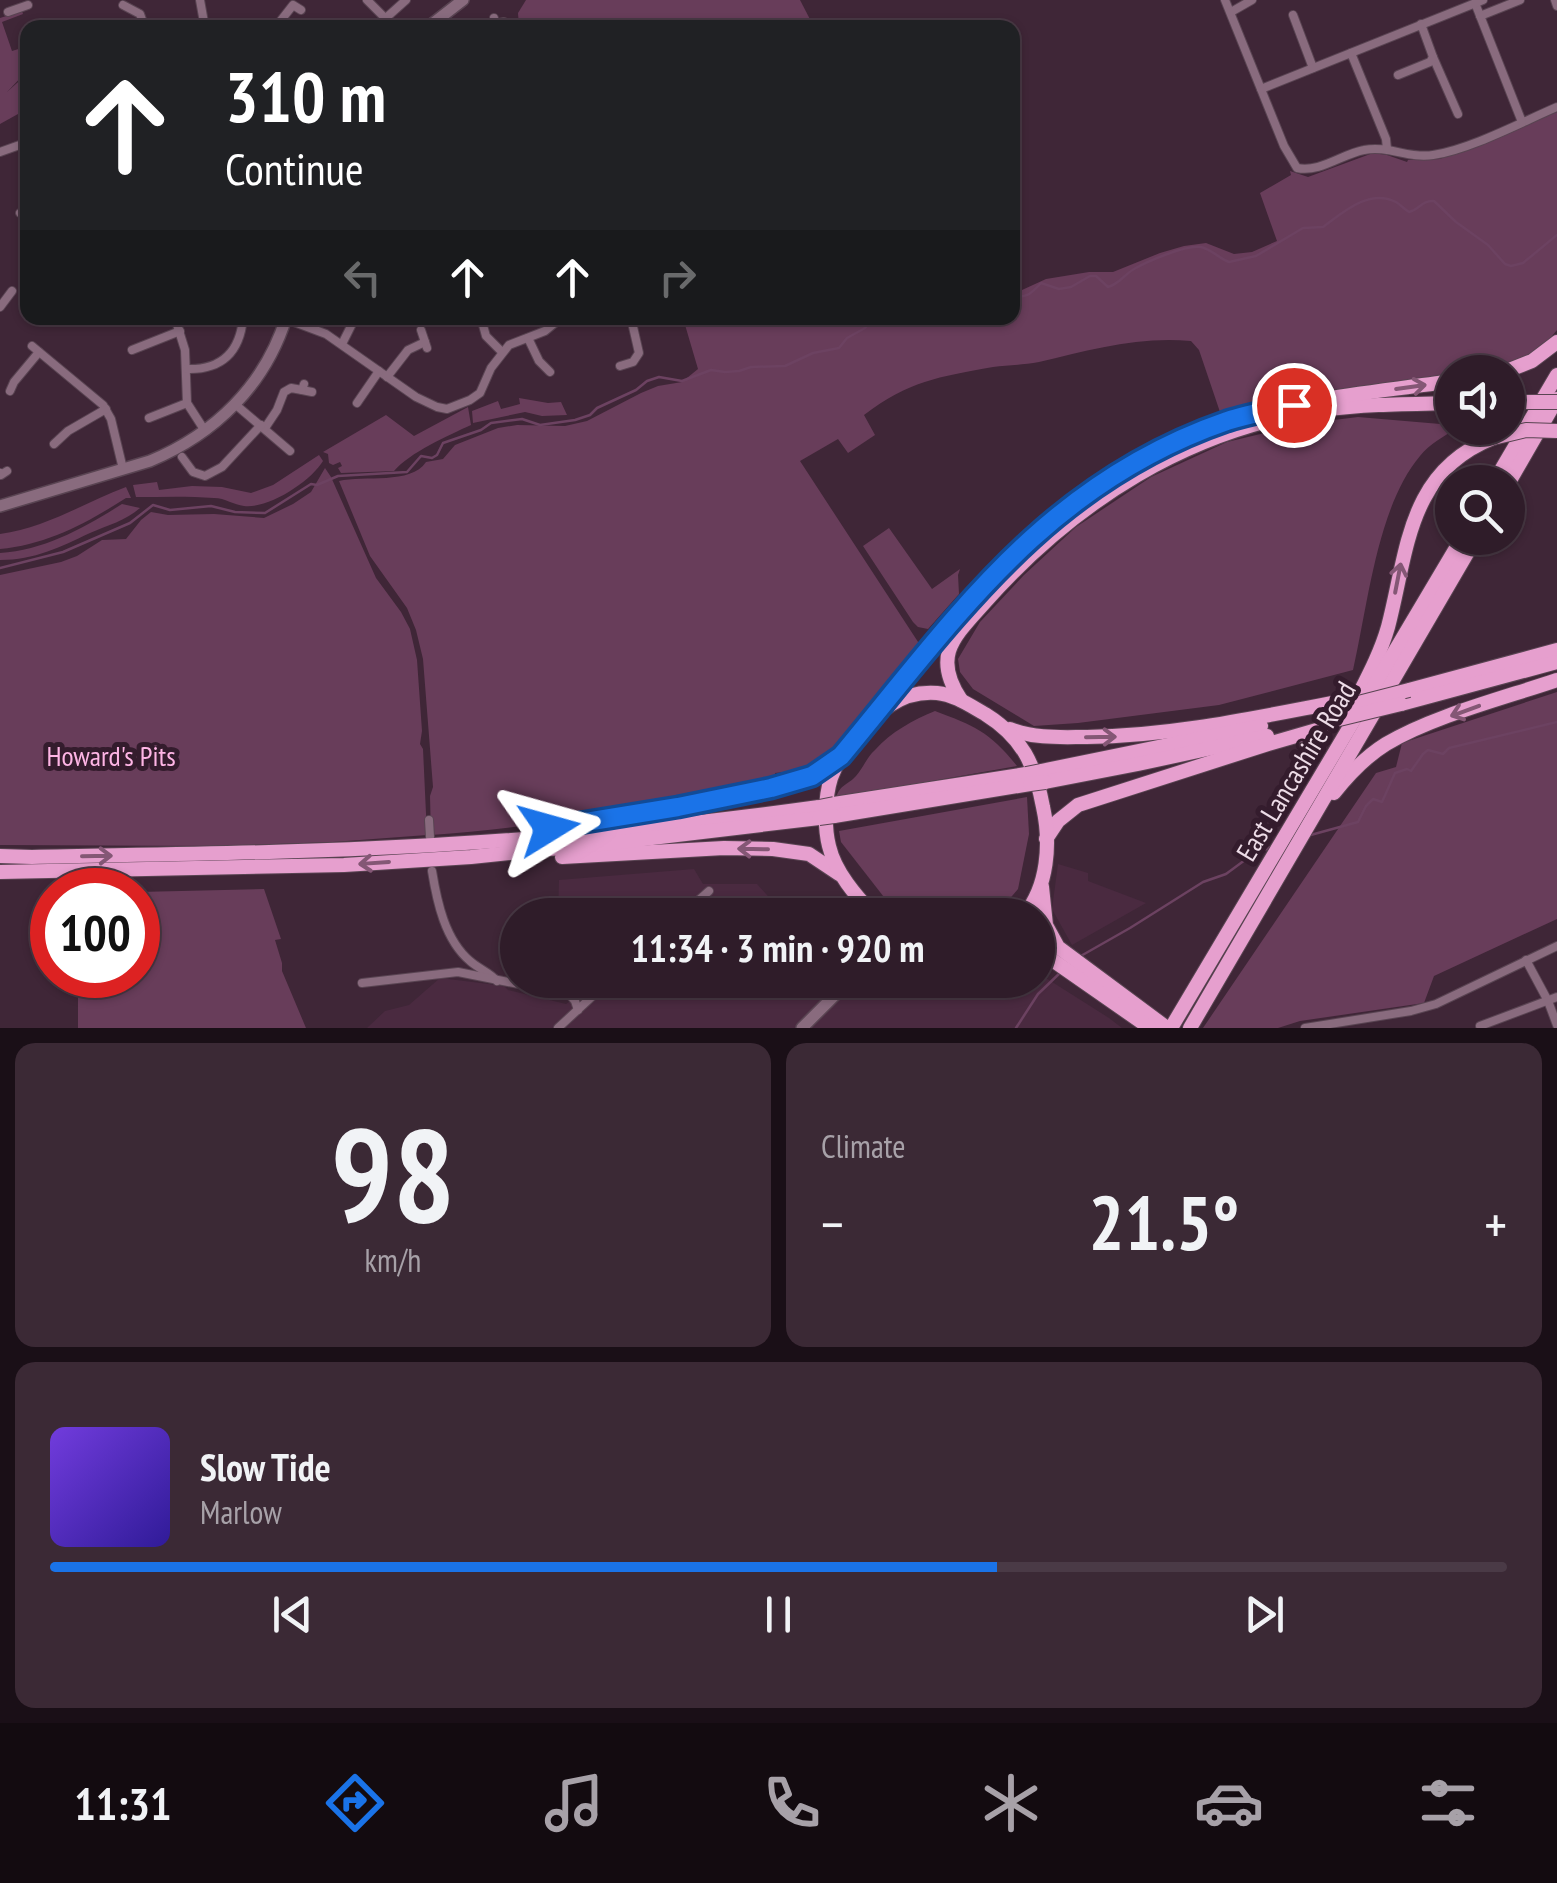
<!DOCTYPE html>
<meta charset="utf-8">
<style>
:root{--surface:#2f1c29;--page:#3b2935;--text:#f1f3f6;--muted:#a7a1a8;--line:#4a3a46;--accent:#1a73e8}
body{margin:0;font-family:"PT Sans Narrow",sans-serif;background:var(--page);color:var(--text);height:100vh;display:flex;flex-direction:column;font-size:38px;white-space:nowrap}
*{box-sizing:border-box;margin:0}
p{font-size:32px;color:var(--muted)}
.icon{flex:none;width:55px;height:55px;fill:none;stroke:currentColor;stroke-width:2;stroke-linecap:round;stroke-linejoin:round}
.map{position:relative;height:1028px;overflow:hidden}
.drawer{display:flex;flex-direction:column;gap:15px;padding:15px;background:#1a0f17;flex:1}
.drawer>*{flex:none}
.hud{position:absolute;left:20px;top:20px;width:1000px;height:305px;border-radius:20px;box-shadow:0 2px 8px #0004,0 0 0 2px var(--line);background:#202124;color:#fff;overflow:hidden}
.fabs{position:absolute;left:1435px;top:355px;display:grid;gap:20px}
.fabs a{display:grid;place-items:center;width:90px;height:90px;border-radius:50%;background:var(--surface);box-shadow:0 2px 8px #0004,0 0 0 2px var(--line);font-size:50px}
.speed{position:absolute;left:30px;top:868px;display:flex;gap:20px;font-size:50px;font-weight:700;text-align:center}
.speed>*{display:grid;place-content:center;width:130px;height:130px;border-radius:50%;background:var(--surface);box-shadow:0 2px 8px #0004,0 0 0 2px var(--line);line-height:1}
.speed .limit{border:15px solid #d22;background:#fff;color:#111}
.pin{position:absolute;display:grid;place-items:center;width:85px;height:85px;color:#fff;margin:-42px;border:5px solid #fff;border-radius:50%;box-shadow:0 2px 10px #0007}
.me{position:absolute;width:110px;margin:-55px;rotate:82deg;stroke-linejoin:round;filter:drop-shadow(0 0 8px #0008)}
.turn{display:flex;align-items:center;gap:35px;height:210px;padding:0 40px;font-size:45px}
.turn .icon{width:130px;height:130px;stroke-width:2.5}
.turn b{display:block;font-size:70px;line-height:85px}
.lanes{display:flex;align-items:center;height:95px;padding:0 40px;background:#0003;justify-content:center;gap:50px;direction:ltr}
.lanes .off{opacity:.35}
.big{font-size:75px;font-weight:700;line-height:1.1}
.drawer .card{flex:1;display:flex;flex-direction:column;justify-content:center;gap:15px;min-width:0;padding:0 35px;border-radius:20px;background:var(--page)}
.drawer .dial{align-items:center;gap:0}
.dial b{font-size:130px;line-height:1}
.song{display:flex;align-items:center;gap:30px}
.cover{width:120px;height:120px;border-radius:15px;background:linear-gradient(135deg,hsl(260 70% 55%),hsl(250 70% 35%))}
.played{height:10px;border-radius:5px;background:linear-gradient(90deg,var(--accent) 65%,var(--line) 65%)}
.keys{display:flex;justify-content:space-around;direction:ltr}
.heat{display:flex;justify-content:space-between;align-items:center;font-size:55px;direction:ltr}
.drawer .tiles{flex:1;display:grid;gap:15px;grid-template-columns:1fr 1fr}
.card:last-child{grid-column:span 2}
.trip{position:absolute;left:500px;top:898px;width:555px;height:100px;border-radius:50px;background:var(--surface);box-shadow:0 2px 8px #0004,0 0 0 2px var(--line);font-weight:700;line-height:100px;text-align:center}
.tabs{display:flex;height:160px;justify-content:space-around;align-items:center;background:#130b10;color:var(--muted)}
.tabs .icon{width:70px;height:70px}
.tabs .current{color:var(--accent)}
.tabs b{font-size:45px;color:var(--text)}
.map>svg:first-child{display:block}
</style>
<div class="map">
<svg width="1557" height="1028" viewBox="0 0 1557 1028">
<rect width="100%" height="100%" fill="#3f2637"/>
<!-- built -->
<g fill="#4a2a40">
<path d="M 1058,864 L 1088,873 L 1088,881 L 1146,903 L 1072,945 L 1052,909 Z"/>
<path d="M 694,869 L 703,884 L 757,884 L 785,915 L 558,915 L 559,880 Z"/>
<path d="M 1038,973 L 1109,1018 L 1122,1028 L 367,1028 L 385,1011 L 409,1005 L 440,978 L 504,986 L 508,990 L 566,1004 L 576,997 L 569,980 L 845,980 L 855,990 L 867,980 L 1038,980 Z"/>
</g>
<!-- green -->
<g fill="#683d5a">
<path d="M 526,0 L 800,0 L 814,27 L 519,27 L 518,13 Z"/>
<path d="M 22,11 L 23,14 L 2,22 L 12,51 L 28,46 L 27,49 L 18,53 L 20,59 L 27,57 L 27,71 L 7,92 L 27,74 L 27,109 L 0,124 L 0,18 Z"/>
<path d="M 1557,112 L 1557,330 L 1536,355 L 1499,370 L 1452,372 L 1452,377 L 1389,386 L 1316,392 L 1235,416 L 1229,413 L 1224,415 L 1221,421 L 1022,540 L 1021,538 L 1041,520 L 1094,479 L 1178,430 L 1194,427 L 1220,412 L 1199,350 L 1191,341 C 1139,336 1089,350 1039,362 C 1024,365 1008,365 993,367 C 938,377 909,381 864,415 L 875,435 L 848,453 L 838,439 L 800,461 L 922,648 L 824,762 L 814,769 L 775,773 L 775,784 C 661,804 547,827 431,835 L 430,796 L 433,787 L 423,659 L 416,630 L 407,608 L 370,556 L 339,481 C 364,475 411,485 426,462 L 443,459 L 455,445 L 498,428 L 517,425 L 565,426 L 587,421 L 641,393 L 658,386 L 682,382 L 698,369 L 683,318 L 1012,318 L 1013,294 L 1046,279 L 1089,272 L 1113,272 L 1160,253 L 1184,246 L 1206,243 L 1234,254 L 1252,252 L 1277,241 L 1260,193 L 1291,175 L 1290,171 L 1308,177 L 1373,153 L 1387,155 L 1407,162 L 1408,160 L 1440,159 Z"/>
<path d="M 519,398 L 548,403 L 561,402 L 567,415 L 542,416 L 525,412 L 473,423 L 472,411 L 498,401 L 501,409 L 520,404 Z"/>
<path d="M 468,407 L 471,425 C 449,435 409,453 394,471 L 341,473 L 338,468 L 342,466 L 340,462 L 333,465 L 329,463 L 328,454 L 323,452 L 386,415 L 414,436 Z"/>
<path d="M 1358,417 L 1452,425 L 1452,428 L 1457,428 C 1445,436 1429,444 1420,456 C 1377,507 1368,605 1353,670 L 1219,705 L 1078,723 L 1034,726 L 973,689 L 960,672 L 958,659 L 980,622 L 1024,575 L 1076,527 L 1151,477 L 1227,442 L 1302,424 Z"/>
<path d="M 319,455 L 323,461 C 311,481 269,509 244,506 C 234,505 225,498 214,498 C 189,496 162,497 136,497 L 133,485 L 157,482 L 159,490 L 192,486 L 222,487 L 251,493 L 273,485 Z"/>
<path d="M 325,468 L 331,477 L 376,578 L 401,612 L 410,629 L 417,660 L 422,731 L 420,744 L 423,749 L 427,835 L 333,842 L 216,846 L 0,845 L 0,575 L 61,562 L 77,556 L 102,540 L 126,539 L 141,520 L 151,512 L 168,515 L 214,514 L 264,518 L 293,504 L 311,492 Z"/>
<path d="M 126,487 L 131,498 L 126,498 C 87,523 46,545 0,549 L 0,534 C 45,528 84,503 126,487 Z"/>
<path d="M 122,504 L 140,508 C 125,521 108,525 90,533 C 60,547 35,560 0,560 L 0,553 C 45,550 84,528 122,504 Z"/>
<path d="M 889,528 L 932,589 L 960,569 L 958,575 L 959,594 L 928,629 L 918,627 L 913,622 L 863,546 Z"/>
<path d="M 1557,692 L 1557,919 L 1434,976 L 1424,1003 L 1300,1021 L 1278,1028 L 1203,1028 L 1376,773 L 1396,767 L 1402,743 Z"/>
<path d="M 935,711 C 975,726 990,732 1017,766 L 836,798 C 840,784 848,785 856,776 C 863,768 867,757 875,750 C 891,732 913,720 935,711 Z"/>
<path d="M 1027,797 L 1029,834 L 1018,889 L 1001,909 L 988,915 L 904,915 L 887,901 L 841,842 L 839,831 Z"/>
<path d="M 264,889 L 281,939 L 275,940 L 282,963 L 282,971 L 306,1028 L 78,1028 L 78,975 L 138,975 L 138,892 Z"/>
</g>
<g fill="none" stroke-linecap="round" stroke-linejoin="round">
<!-- stream -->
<g stroke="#6c4261" stroke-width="2.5">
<path d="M 1012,296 C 1027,298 1031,294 1041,283 L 1059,289 L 1071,287 L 1090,276 L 1096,276 L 1108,287 C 1119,284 1124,275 1134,269 C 1148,261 1185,245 1201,247 C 1211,249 1220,259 1229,262 L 1256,256 L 1303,228 L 1323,227 C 1342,213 1369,188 1396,202 C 1401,205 1404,209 1409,212 C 1419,210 1422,200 1434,201 L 1456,222 L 1488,245 L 1505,264 L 1511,266 L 1523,263 L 1557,235"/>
<path d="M 920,318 L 944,318"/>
<path d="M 954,318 L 968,318"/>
<path d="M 0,568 L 63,552 L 130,523 L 153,505 L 170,510 L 211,506 L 235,512 L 265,513 L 311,484 L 317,485 L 338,476 L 407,472 L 421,456 L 432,458 L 437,455 L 443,443 L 481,430 L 491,423 L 522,419 L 540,425 L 575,420 L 590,415 L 597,408 L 636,390 L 647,381 L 659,377 L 682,381 L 711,370 L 725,372 L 739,371 L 751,367 L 785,366 L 813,353 L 839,348 L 847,338 L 865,328 L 873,319 L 907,318"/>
<path d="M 1307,836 L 1358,822 L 1366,806 L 1373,799 L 1382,802 L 1395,773 L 1407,769 L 1411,771 L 1423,754 L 1428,750 L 1443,754 L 1449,748 L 1557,722"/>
<path d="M 1079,957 L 1130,928 L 1203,882 L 1226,874 L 1249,857 L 1271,847"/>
<path d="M 1016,1028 L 1038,994 L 1062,971"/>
</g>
<defs>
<g id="street">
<path d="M 200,0 L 205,28"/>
<path d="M 367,0 L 395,28"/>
<path d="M 1225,0 L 1284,146 L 1297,168 C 1320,173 1342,154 1364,150 C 1388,145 1409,159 1433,155 C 1469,150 1522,122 1557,107"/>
<path d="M 1555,0 L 1557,6"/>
<path d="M 1475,3 L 1522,122"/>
<path d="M 123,5 L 140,14 L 145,28"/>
<path d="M 8,12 L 28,5"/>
<path d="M 1231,12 L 1252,0"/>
<path d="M 1293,15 L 1313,68"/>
<path d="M 1480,16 L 1520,0"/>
<path d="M 387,17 L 406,0"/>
<path d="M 494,18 L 495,24 L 504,22"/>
<path d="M 452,24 L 457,28"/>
<path d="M 275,28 L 293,5 L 301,10"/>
<path d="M 1351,53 L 1386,139 L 1387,149"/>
<path d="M 1433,57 L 1458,114"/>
<path d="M 1398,75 L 1430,62 L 1433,57 L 1421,24"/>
<path d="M 1261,89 L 1483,0"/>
<path d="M 0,152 L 28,142"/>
<path d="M 20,213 L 28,209"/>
<path d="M 0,307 L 12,291"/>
<path d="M 175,318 L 185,350 L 187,403 L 205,431"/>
<path d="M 481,318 L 486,336 L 502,352"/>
<path d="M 286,319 L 326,334 L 416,397 L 437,407 L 447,409 L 470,400 L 480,393 L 491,368 L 509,345 L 545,331 L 561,318"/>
<path d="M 421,330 L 427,348"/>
<path d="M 528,338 L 539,361 L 550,372"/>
<path d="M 342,344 L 355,318"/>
<path d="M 32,346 L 103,405 L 111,419 L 123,469"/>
<path d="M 132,350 L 180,331"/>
<path d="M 620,366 L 633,362 L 639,353 L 631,318"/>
<path d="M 187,369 C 222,370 240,352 243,318"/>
<path d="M 387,377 L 408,350 L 425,342"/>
<path d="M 304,384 L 302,390 L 312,392"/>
<path d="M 10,391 L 14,382 L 39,352"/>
<path d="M 357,403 L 379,371"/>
<path d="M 236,405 L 290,451"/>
<path d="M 149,418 L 187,403"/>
<path d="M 265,428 L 277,410 L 284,392 L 291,388 L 302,390"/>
<path d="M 54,444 L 68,431 L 106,409"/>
<path d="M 182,457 L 193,472 L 205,476 L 222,467 L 261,425"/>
<path d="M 0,473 L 1,475 L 7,471"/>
<path d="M 429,820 L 430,837"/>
<path d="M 432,871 C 437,902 445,940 470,961 C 479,969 489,972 497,981"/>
<path d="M 682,915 L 709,891"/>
<path d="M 1526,960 L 1548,1001 L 1557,1025"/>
<path d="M 362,983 L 458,972 L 569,994 L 575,1001 L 578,1010"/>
<path d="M 1480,1026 L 1557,997"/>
<path d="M 558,1028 L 610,980"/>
<path d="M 1305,1028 L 1411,1011 L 1436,1004 L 1557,946"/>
</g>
<g id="secondary">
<path d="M 427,28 L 463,0"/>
<path d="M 0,506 L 150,461 C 215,434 265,385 286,318"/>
<path d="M 802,1028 L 850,980"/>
</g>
<g id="highway">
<path d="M 1504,372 L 1532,361 L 1557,342"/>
<path d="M 1494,482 L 1557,375"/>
<path d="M 1508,484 L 1557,399"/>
<path d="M 1409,690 L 1557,650"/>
<path d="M 961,700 C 931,655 955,636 985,602 C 1075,501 1188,429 1323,410 C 1366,404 1409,404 1452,403"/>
<path d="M 1401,704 L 1557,662"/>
<path d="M 1353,706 C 1366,680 1380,655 1388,627 C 1408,551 1407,472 1493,438"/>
<path d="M 872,718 C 887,698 904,679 920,659 C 1005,555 1097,464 1228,421 C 1299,398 1378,392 1452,381"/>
<path d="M 1010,729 C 1036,739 1061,737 1087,737 C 1174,736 1258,717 1343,701"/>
<path d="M 1041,771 L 1261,726"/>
<path d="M 1045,782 L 1138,764 L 1267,736"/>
<path d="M 1334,793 C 1349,774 1365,757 1386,744 C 1433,716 1504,698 1557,680"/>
<path d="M 834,804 L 1026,774"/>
<path d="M 834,816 L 1030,784"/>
<path d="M 544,828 C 608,819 673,810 736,796 C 772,788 808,782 837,759"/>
<path d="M 1046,839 L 1058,821 L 1078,805 L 1268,744 L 1327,727"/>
<path d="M 0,856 L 32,857 C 171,854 311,853 449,844 C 573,837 696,824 819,807"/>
<path d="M 562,857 L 724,848 L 773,849 L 809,854 L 839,874"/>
<path d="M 0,872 L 344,865 L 471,857 L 610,843 L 819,818"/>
<path d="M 1042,887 L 1046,925 L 1058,947 L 1167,1028"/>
<path d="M 874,915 C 856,896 835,872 829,846 C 824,826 825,797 831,778 C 836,763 845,752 855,740 C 877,713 899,690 937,693 C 955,695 969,705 985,714 C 1022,737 1035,764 1043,807 C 1051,843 1048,887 1024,915"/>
<path d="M 1038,950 L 1150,1028"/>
<path d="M 1171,1028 L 1462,538"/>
<path d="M 1190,1028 L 1476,538"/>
</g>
</defs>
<!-- street casing -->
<use href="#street" stroke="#594452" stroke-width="10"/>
<!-- secondary casing -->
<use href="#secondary" stroke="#594452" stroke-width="14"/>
<!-- highway casing -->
<use href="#highway" stroke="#594452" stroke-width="16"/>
<!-- street -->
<use href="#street" stroke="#896b7e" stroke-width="8"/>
<!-- secondary -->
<use href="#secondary" stroke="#896b7e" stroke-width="11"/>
<!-- highway -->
<use href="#highway" stroke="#e69fce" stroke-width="14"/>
<defs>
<g id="highway-bridge">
<path d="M 1513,402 L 1557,402"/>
<path d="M 1493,438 L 1526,430 L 1557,431"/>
<path d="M 1339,708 L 1409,690"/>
<path d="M 1331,721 L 1401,704"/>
<path d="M 1026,774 L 1041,771"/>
<path d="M 1030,784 L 1045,782"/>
<path d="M 819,807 L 834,804"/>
<path d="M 819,818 L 834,816"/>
</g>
</defs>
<!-- highway-bridge casing -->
<use href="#highway-bridge" stroke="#594452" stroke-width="16" stroke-linecap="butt"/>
<!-- highway-bridge -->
<use href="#highway-bridge" stroke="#e69fce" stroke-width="14"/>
</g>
<!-- one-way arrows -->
<defs><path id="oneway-shaft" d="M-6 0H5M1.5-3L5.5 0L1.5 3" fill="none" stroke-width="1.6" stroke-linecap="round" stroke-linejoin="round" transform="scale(2.5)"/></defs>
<g stroke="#845775">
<use href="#oneway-shaft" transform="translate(1411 387) rotate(-8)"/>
<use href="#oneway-shaft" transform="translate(1398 578) rotate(-79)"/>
<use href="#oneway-shaft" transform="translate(1465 711) rotate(160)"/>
<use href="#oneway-shaft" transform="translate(1101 737) rotate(-1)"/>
<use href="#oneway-shaft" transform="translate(753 849) rotate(-179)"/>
<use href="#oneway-shaft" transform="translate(97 856) rotate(-1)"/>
<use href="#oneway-shaft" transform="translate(374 863) rotate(176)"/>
</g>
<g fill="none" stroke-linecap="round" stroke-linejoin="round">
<defs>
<path id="route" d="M 549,828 L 678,807 L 771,788 L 812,776 L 841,756 C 957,616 1047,483 1227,421 C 1249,414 1272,410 1294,405"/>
</defs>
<!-- route casing -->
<use href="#route" stroke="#114b97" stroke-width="25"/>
<!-- route -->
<use href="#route" stroke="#1a73e8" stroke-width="18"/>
</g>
<g text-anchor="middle" stroke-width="10" stroke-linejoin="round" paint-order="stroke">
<!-- park labels -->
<g font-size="28" fill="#feb5e5" stroke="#341c2d">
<text x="111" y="766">Howard's Pits</text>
</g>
<!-- street labels -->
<g font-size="28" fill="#eddce7" stroke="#341c2d">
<text transform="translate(1296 771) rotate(-59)" y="10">East Lancashire Road</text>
</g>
</g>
</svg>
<div class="fabs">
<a><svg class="icon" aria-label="sound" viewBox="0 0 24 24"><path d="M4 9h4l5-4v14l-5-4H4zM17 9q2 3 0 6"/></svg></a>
<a><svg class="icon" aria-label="search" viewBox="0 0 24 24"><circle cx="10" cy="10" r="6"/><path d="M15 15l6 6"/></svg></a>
</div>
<div class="speed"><div class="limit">100</div></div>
<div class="pin" style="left:1294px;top:405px;background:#d93025"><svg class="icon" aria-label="arrive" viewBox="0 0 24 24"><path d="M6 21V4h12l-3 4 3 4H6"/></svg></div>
<svg class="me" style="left:549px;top:828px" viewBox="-20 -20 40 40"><path d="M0-17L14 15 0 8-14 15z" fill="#1a73e8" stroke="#fff" stroke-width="4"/></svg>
<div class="trip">11:34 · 3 min · 920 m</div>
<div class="hud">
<div class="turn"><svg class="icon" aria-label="ahead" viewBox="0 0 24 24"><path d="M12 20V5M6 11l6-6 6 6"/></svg><div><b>310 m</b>Continue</div></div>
<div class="lanes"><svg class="icon off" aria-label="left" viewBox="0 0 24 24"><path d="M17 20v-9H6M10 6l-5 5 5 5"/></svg><svg class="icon" aria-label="ahead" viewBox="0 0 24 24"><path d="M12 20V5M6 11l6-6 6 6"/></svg><svg class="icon" aria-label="ahead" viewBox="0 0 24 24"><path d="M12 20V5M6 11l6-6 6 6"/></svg><svg class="icon off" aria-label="right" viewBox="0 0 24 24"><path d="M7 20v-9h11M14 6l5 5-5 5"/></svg></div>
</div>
</div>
<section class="drawer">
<div class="tiles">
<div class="card dial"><b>98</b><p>km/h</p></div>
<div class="card"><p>Climate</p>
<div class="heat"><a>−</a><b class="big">21.5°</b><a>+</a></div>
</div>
<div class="card">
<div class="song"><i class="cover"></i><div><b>Slow Tide</b><p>Marlow</p></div></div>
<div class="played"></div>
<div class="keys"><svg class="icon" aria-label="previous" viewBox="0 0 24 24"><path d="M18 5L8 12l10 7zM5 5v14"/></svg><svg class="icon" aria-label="pause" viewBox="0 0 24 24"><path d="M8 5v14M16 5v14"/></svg><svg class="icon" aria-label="next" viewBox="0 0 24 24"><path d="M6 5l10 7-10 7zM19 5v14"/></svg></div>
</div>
</div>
</section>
<nav class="tabs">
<b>11:31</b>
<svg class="icon current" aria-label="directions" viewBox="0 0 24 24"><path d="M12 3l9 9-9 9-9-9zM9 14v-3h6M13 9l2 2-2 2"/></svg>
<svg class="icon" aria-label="music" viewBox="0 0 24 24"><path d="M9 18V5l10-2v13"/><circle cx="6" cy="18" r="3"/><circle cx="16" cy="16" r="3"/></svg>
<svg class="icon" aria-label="phone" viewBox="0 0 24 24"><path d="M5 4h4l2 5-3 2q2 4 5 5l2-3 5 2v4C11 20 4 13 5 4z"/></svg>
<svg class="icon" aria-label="climate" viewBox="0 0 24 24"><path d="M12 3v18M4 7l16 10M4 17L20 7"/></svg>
<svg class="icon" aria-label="car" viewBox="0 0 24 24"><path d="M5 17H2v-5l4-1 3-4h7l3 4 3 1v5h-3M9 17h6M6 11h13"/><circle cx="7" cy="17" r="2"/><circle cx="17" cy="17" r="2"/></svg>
<svg class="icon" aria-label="filters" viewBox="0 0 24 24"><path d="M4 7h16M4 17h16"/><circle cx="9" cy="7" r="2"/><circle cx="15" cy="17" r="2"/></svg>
</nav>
